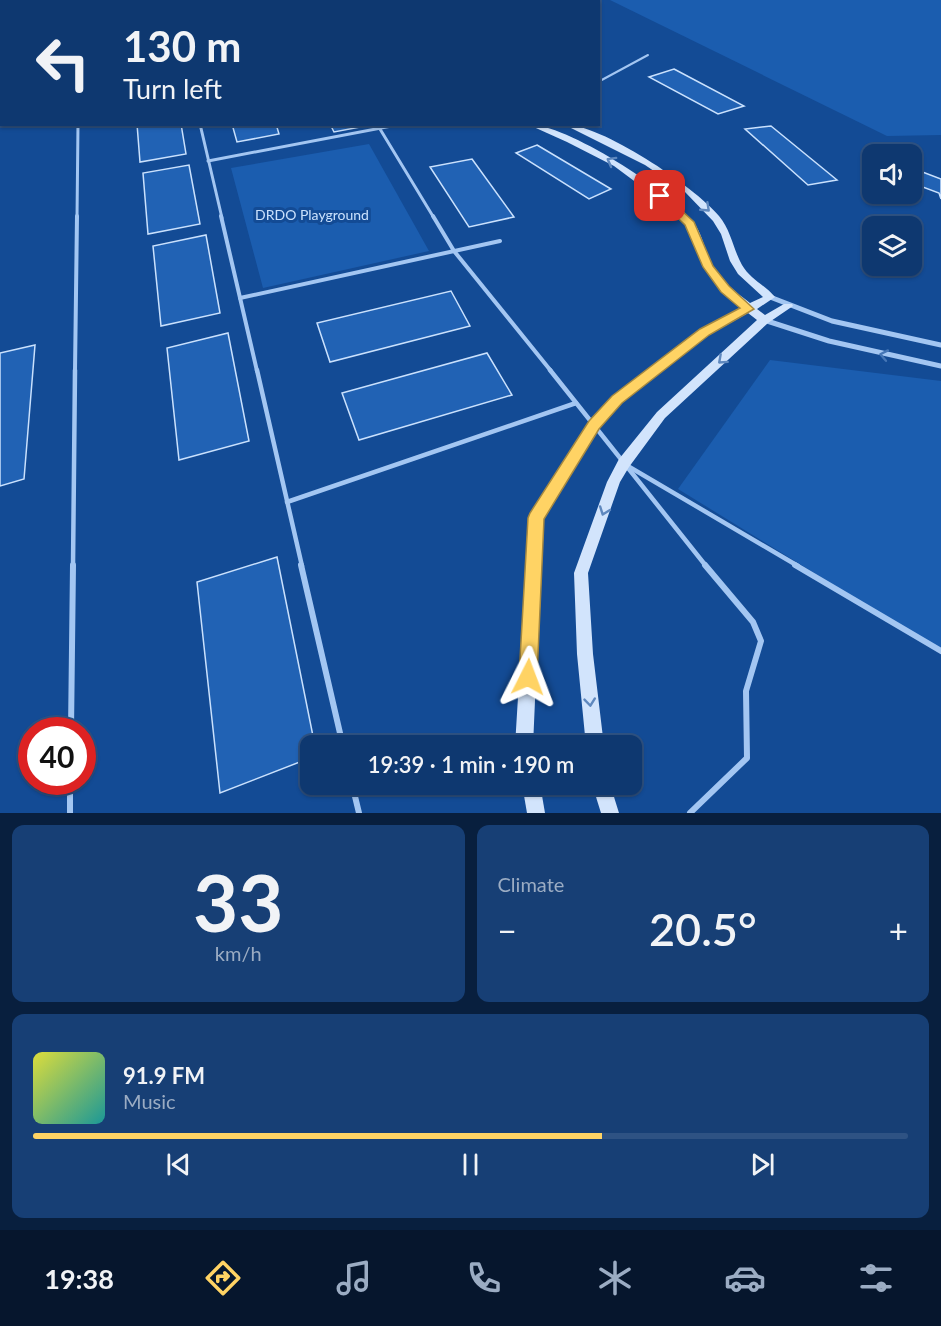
<!DOCTYPE html>
<meta charset="utf-8">
<style>
:root{--surface:#0e3870;--page:#173f75;--text:#f1f3f6;--muted:#9bacc3;--line:#2e5283;--accent:#ffd364}
body{margin:0;font-family:Lato,sans-serif;background:var(--page);color:var(--text);height:100vh;display:flex;flex-direction:column;font-size:22px;white-space:nowrap}
*{box-sizing:border-box;margin:0}
p{font-size:20px;color:var(--muted)}
.icon{flex:none;width:33px;height:33px;fill:none;stroke:currentColor;stroke-width:2;stroke-linecap:round;stroke-linejoin:round}
.map{position:relative;height:813px;overflow:hidden}
.drawer{display:flex;flex-direction:column;gap:12px;padding:12px;background:#081f3e;flex:1}
.drawer>*{flex:none}
.top-card{position:absolute;left:0px;top:0px;width:600px;height:126px;box-shadow:0 2px 4px #0004,0 0 0 2px var(--line);background:#0e3870;color:var(--text);overflow:hidden}
.tools{position:absolute;left:862px;top:144px;display:grid;gap:12px}
.tools a{display:grid;place-items:center;width:60px;height:60px;border-radius:12px;background:var(--surface);box-shadow:0 2px 4px #0004,0 0 0 2px var(--line);font-size:30px}
.speed{position:absolute;left:18px;top:717px;display:flex;gap:12px;font-size:30px;font-weight:700;text-align:center}
.speed>*{display:grid;place-content:center;width:78px;height:78px;border-radius:50%;background:var(--surface);box-shadow:0 2px 4px #0004,0 0 0 2px var(--line);line-height:1}
.speed .limit{border:9px solid #d22;background:#fff;color:#111}
.pin{position:absolute;display:grid;place-items:center;width:51px;height:51px;color:#fff;margin:-26px;border-radius:12px;box-shadow:0 3px 9px #0006}
.me{position:absolute;width:66px;margin:-33px;rotate:3deg;stroke-linejoin:round;filter:drop-shadow(0 0 4px #0008)}
.turn{display:flex;align-items:center;gap:21px;height:126px;padding:0 24px;font-size:27px}
.turn .icon{width:78px;height:78px;stroke-width:2.5}
.turn b{display:block;font-size:42px;line-height:51px}
.big{font-size:45px;font-weight:600;line-height:1.1}
.drawer .card{flex:1;display:flex;flex-direction:column;justify-content:center;gap:9px;min-width:0;padding:0 21px;border-radius:12px;background:var(--page)}
.drawer .dial{align-items:center;gap:0}
.dial b{font-size:78px;line-height:1}
.song{display:flex;align-items:center;gap:18px}
.cover{width:72px;height:72px;border-radius:9px;background:linear-gradient(135deg,hsl(60 70% 55%),hsl(180 70% 35%))}
.played{height:6px;border-radius:3px;background:linear-gradient(90deg,var(--accent) 65%,var(--line) 65%)}
.keys{display:flex;justify-content:space-around;direction:ltr}
.heat{display:flex;justify-content:space-between;align-items:center;font-size:33px;direction:ltr}
.drawer .tiles{flex:1;display:grid;gap:12px;grid-template-columns:1fr 1fr}
.card:last-child{grid-column:span 2}
.trip{position:absolute;left:300px;top:735px;width:342px;height:60px;border-radius:12px;background:var(--surface);box-shadow:0 2px 4px #0004,0 0 0 2px var(--line);font-weight:600;line-height:60px;text-align:center}
.tabs{display:flex;height:96px;justify-content:space-around;align-items:center;background:#06162d;color:var(--muted)}
.tabs .icon{width:42px;height:42px}
.tabs .current{color:var(--accent)}
.tabs b{font-size:27px;color:var(--text)}
.map>svg:first-child{display:block}
</style>
<div class="map">
<svg width="941" height="813" viewBox="0 0 941 813">
<rect width="100%" height="100%" fill="#134b95"/>
<!-- green -->
<g fill="#1b5daf">
<path d="M 610,0 L 941,0 L 941,135 L 887,136 Z"/>
<path d="M 369,144 L 429,251 L 263,288 L 231,168 Z"/>
<path d="M 770,360 L 941,381 L 941,651 L 678,489 Z"/>
</g>
<!-- building -->
<g fill="#2162b4" stroke="#cae1fd" stroke-width="1.5">
<path d="M 195,0 L 282,0 L 282,2 L 194,2 Z"/>
<path d="M 674,69 L 744,106 L 718,114 L 649,77 Z"/>
<path d="M 137,124 L 181,124 L 186,154 L 140,162 Z"/>
<path d="M 232,124 L 276,124 L 279,134 L 237,142 Z"/>
<path d="M 330,124 L 376,124 L 334,132 Z"/>
<path d="M 771,126 L 837,180 L 808,185 L 745,129 Z"/>
<path d="M 537,145 L 611,189 L 589,199 L 516,153 Z"/>
<path d="M 472,159 L 514,217 L 469,227 L 430,167 Z"/>
<path d="M 189,165 L 200,224 L 148,234 L 143,173 Z"/>
<path d="M 912,168 L 941,179 L 941,199 L 939,193 L 912,183 Z"/>
<path d="M 206,235 L 220,313 L 161,326 L 153,246 Z"/>
<path d="M 451,291 L 470,326 L 330,362 L 317,323 Z"/>
<path d="M 228,333 L 249,441 L 179,460 L 167,348 Z"/>
<path d="M 35,345 L 24,479 L 0,486 L 0,353 Z"/>
<path d="M 487,353 L 512,395 L 359,440 L 342,393 Z"/>
<path d="M 277,557 L 315,746 L 310,746 L 310,758 L 220,793 L 197,582 Z"/>
</g>
<g fill="none" stroke-linecap="round" stroke-linejoin="round">
<!-- lane-far4 -->
<path stroke="#a3c6f2" stroke-width="2" d="M 598,82 L 648,55"/>
<!-- lane-far3 -->
<g stroke="#a3c6f2" stroke-width="3">
<path d="M 200,124 L 222,218"/>
<path d="M 380,129 L 434,218"/>
<path d="M 208,161 L 402,124"/>
<path d="M 77,218 L 78,124"/>
</g>
<!-- lane-far2 -->
<g stroke="#a3c6f2" stroke-width="4">
<path d="M 221,216 L 257,371"/>
<path d="M 433,216 L 454,251 L 551,371"/>
<path d="M 240,298 L 500,241"/>
<path d="M 75,371 L 77,216"/>
</g>
<!-- lane-far1 -->
<g stroke="#a3c6f2" stroke-width="4.5">
<path d="M 257,370 L 302,566"/>
<path d="M 550,370 L 706,566"/>
<path d="M 626,465 L 798,566"/>
<path d="M 287,502 L 576,403"/>
<path d="M 73,566 L 75,370"/>
</g>
<!-- lane -->
<g stroke="#a3c6f2" stroke-width="6">
<path d="M 301,565 L 343,746"/>
<path d="M 795,565 L 941,651"/>
<path d="M 71,730 L 73,565"/>
<path d="M 70,782 L 70,813"/>
<path d="M 352,784 L 359,813"/>
<path d="M 690,813 L 747,758 L 746,691 L 761,641 L 753,622 L 705,565"/>
</g>
<!-- street-far1 -->
<g stroke="#a3c6f2" stroke-width="3">
<path d="M 488,0 L 490,2"/>
<path d="M 547,0 L 549,2"/>
<path d="M 23,2 L 47,0"/>
</g>
<!-- street -->
<g stroke="#a3c6f2" stroke-width="5">
<path d="M 770,297 L 832,321 L 941,345"/>
<path d="M 764,320 L 829,341 L 941,366"/>
</g>
<!-- secondary -->
<g fill="#d2e4fc" fill-rule="evenodd">
<rect x="0" y="35" width="2" height="4"/>
<path d="M 527,124 C 567,124 669,190 694,223 C 702,234 705,251 712,264 C 720,281 736,292 750,303 L 763,297 L 738,274 L 730,261 L 721,234 L 713,221 L 685,192 L 645,165 L 563,124 C 601,124 694,186 719,216 C 731,230 733,249 742,265 C 750,279 765,285 775,297 L 757,309 L 765,315 L 784,304 L 792,304 L 793,306 L 768,323 L 665,418 L 629,467 L 620,482 L 588,573 L 593,654 L 604,746 L 586,746 L 577,654 L 574,573 L 607,482 L 619,459 L 657,412 L 757,320 L 748,313 L 709,335 L 621,403 L 598,428 L 543,519 L 533,746 L 515,746 L 529,518 L 531,514 L 590,422 L 613,397 L 701,329 L 742,308 L 721,291 L 705,269 L 686,225 L 657,198 L 614,166 L 567,142 Z"/>
<path d="M 522,784 L 540,784 L 545,813 L 527,813 Z"/>
<path d="M 592,784 L 610,784 L 619,813 L 601,813 Z"/>
</g>
</g>
<!-- one-way arrows -->
<defs><path id="oneway-chevron" d="M-2-3.5L2.5 0L-2 3.5" fill="none" stroke-width="1.6" stroke-linecap="round" stroke-linejoin="round" transform="scale(1.5)"/></defs>
<g stroke="#5f88be">
<use href="#oneway-chevron" transform="translate(611 161) rotate(-151)"/>
<use href="#oneway-chevron" transform="translate(706 208) rotate(43)"/>
<use href="#oneway-chevron" transform="translate(722 360) rotate(138)"/>
<use href="#oneway-chevron" transform="translate(604 511) rotate(110)"/>
<use href="#oneway-chevron" transform="translate(590 702) rotate(84)"/>
</g>
<use stroke="#4576b6" href="#oneway-chevron" transform="translate(884 355) rotate(-169)"/>
<!-- route -->
<path fill="#ffd364" stroke="#a68941" stroke-width="1.5" d="M 657,194 L 664,194 L 694,222 L 713,266 L 729,286 L 754,309 L 709,335 L 622,403 L 599,429 L 544,519 L 537,677 L 534,684 L 528,686 L 521,684 L 519,677 L 528,518 L 530,513 L 589,421 L 612,396 L 700,329 L 740,308 L 721,292 L 703,267 L 685,225 L 657,198 Z"/>
<g text-anchor="middle" stroke-width="6" stroke-linejoin="round" paint-order="stroke">
<!-- far-park labels -->
<g font-size="14" fill="#cae1fd" stroke="#134b95">
<text x="312" y="220">DRDO Playground</text>
</g>
</g>
</svg>
<div class="tools">
<a><svg class="icon" aria-label="sound" viewBox="0 0 24 24"><path d="M4 9h4l5-4v14l-5-4H4zM17 9q2 3 0 6"/></svg></a>
<a><svg class="icon" aria-label="layers" viewBox="0 0 24 24"><path d="M12 4l9 5-9 5-9-5zM3 14l9 5 9-5"/></svg></a>
</div>
<div class="speed"><div class="limit">40</div></div>
<div class="pin" style="left:660px;top:196px;background:#d93025"><svg class="icon" aria-label="arrive" viewBox="0 0 24 24"><path d="M6 21V4h12l-3 4 3 4H6"/></svg></div>
<svg class="me" style="left:528px;top:677px" viewBox="-20 -20 40 40"><path d="M0-17L14 15 0 8-14 15z" fill="#ffd364" stroke="#fff" stroke-width="4"/></svg>
<div class="trip">19:39 · 1 min · 190 m</div>
<div class="top-card">
<div class="turn"><svg class="icon" aria-label="left" viewBox="0 0 24 24"><path d="M17 20v-9H6M10 6l-5 5 5 5"/></svg><div><b>130 m</b>Turn left</div></div>
</div>
</div>
<section class="drawer">
<div class="tiles">
<div class="card dial"><b>33</b><p>km/h</p></div>
<div class="card"><p>Climate</p>
<div class="heat"><a>−</a><b class="big">20.5°</b><a>+</a></div>
</div>
<div class="card">
<div class="song"><i class="cover"></i><div><b>91.9 FM</b><p>Music</p></div></div>
<div class="played"></div>
<div class="keys"><svg class="icon" aria-label="previous" viewBox="0 0 24 24"><path d="M18 5L8 12l10 7zM5 5v14"/></svg><svg class="icon" aria-label="pause" viewBox="0 0 24 24"><path d="M8 5v14M16 5v14"/></svg><svg class="icon" aria-label="next" viewBox="0 0 24 24"><path d="M6 5l10 7-10 7zM19 5v14"/></svg></div>
</div>
</div>
</section>
<nav class="tabs">
<b>19:38</b>
<svg class="icon current" aria-label="directions" viewBox="0 0 24 24"><path d="M12 3l9 9-9 9-9-9zM9 14v-3h6M13 9l2 2-2 2"/></svg>
<svg class="icon" aria-label="music" viewBox="0 0 24 24"><path d="M9 18V5l10-2v13"/><circle cx="6" cy="18" r="3"/><circle cx="16" cy="16" r="3"/></svg>
<svg class="icon" aria-label="phone" viewBox="0 0 24 24"><path d="M5 4h4l2 5-3 2q2 4 5 5l2-3 5 2v4C11 20 4 13 5 4z"/></svg>
<svg class="icon" aria-label="climate" viewBox="0 0 24 24"><path d="M12 3v18M4 7l16 10M4 17L20 7"/></svg>
<svg class="icon" aria-label="car" viewBox="0 0 24 24"><path d="M5 17H2v-5l4-1 3-4h7l3 4 3 1v5h-3M9 17h6M6 11h13"/><circle cx="7" cy="17" r="2"/><circle cx="17" cy="17" r="2"/></svg>
<svg class="icon" aria-label="filters" viewBox="0 0 24 24"><path d="M4 7h16M4 17h16"/><circle cx="9" cy="7" r="2"/><circle cx="15" cy="17" r="2"/></svg>
</nav>
